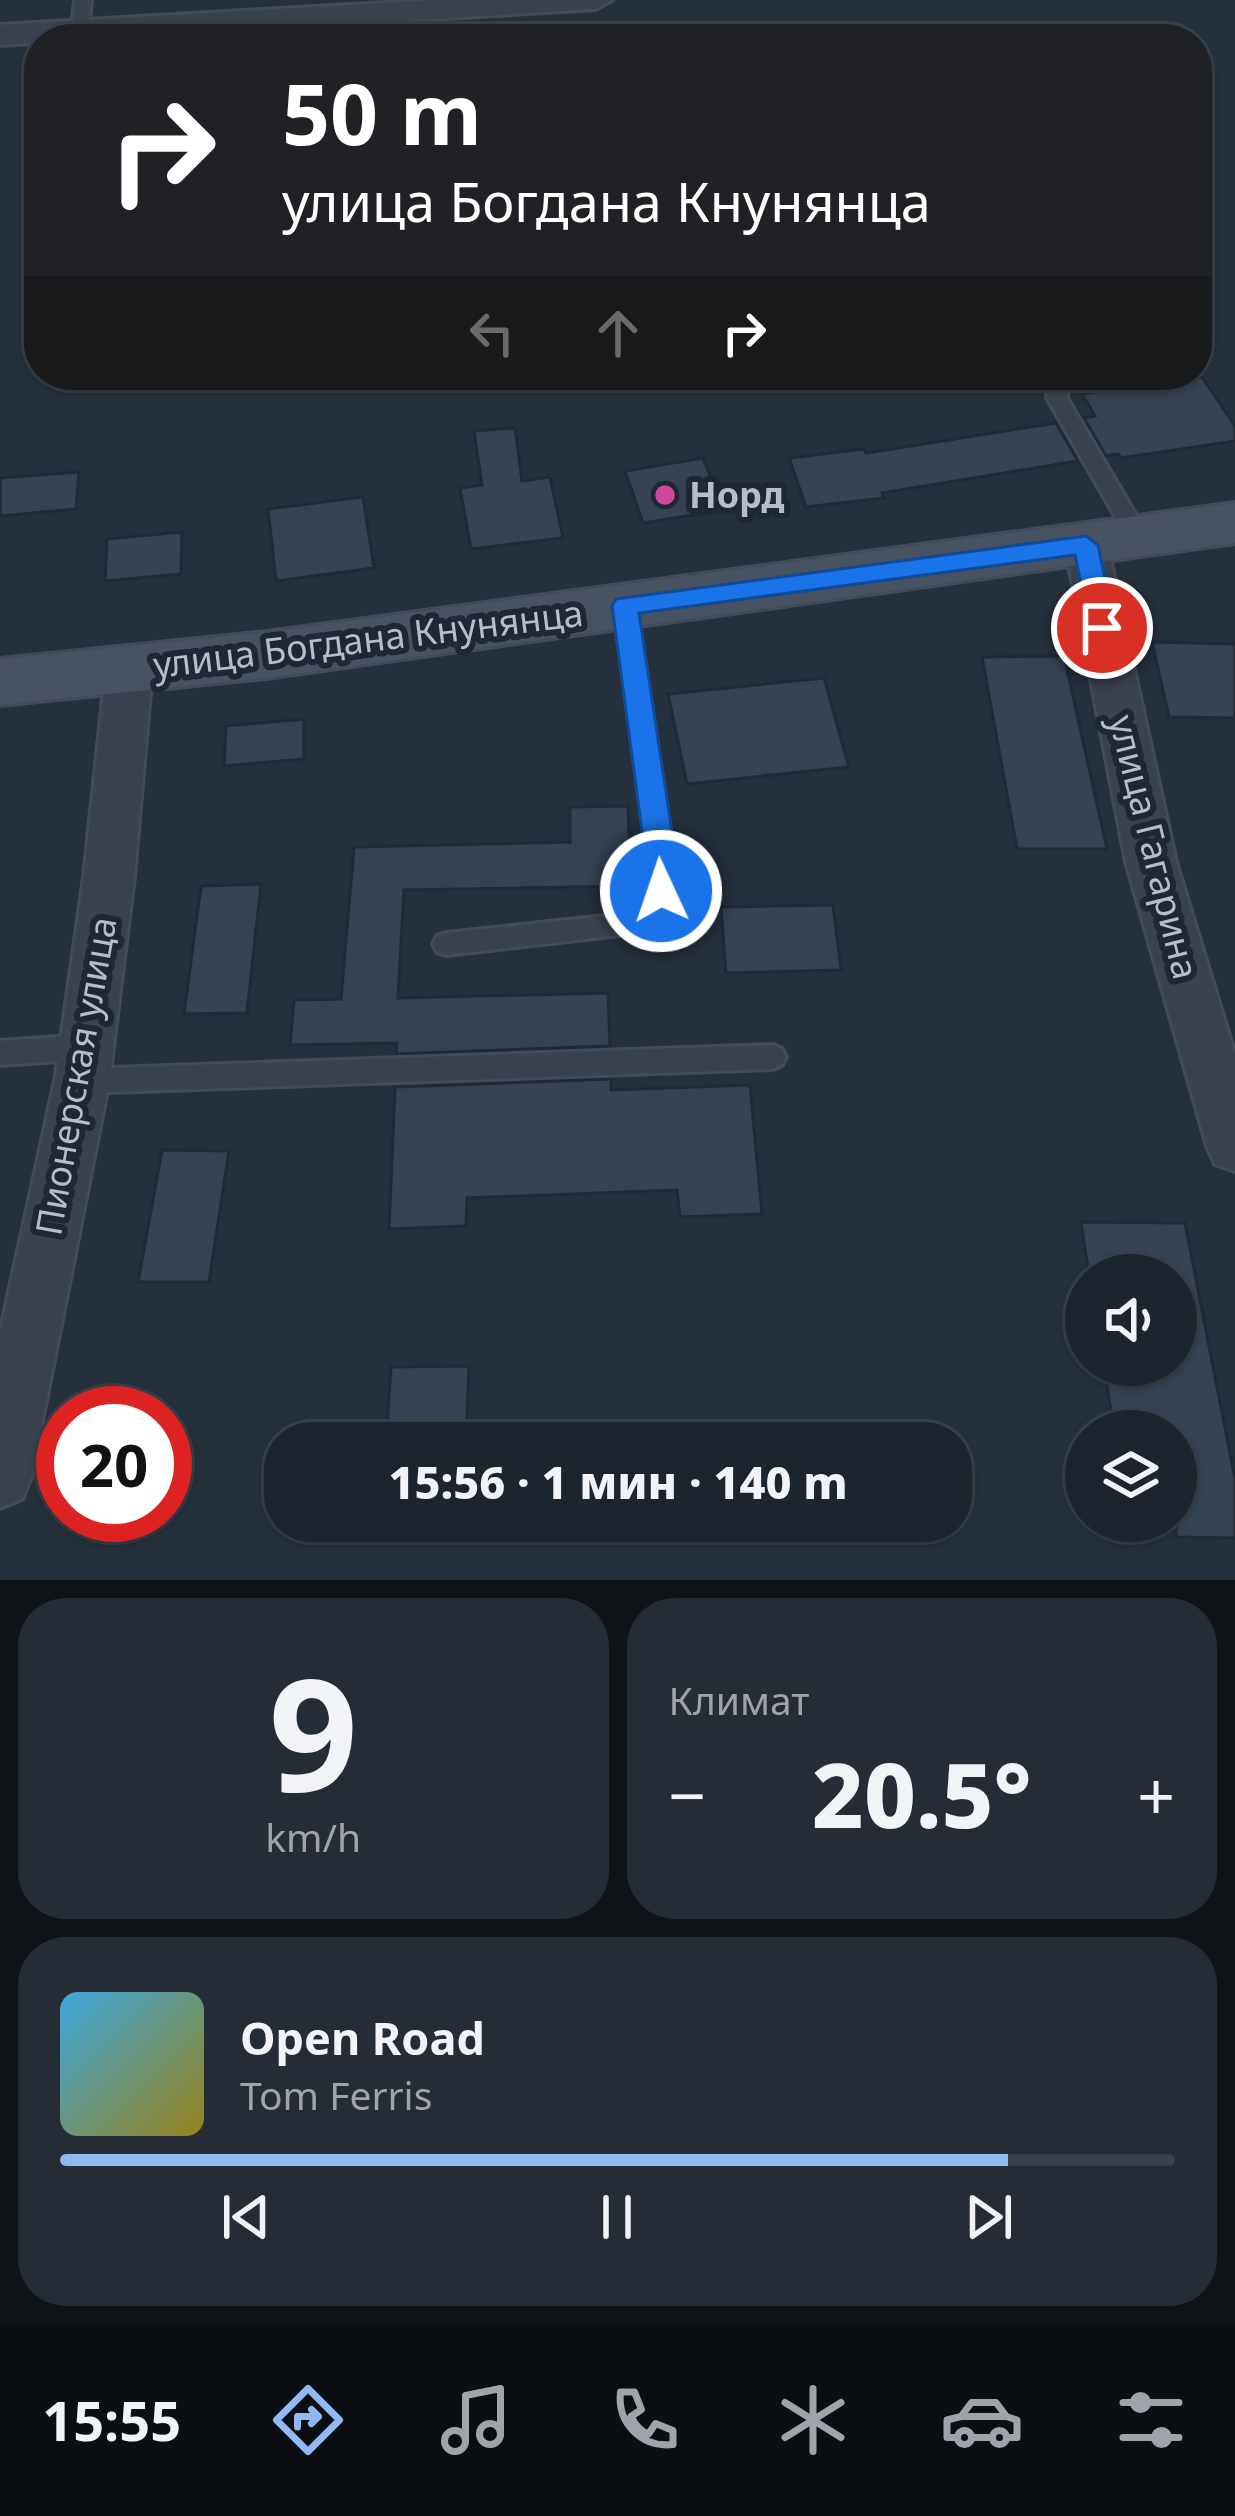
<!DOCTYPE html>
<html lang="ru">
<meta charset="utf-8">
<style>
:root{--surface:#1c242e;--page:#252c36;--text:#f1f3f6;--muted:#a0a4aa;--line:#3a414a;--accent:#90b9f3}
body{margin:0;font-family:"Noto Sans",sans-serif;background:var(--page);color:var(--text);height:100vh;display:flex;flex-direction:column;font-size:45px;white-space:nowrap}
*{box-sizing:border-box;margin:0}
p{font-size:39px;color:var(--muted)}
.icon{flex:none;width:66px;height:66px;fill:none;stroke:currentColor;stroke-width:2;stroke-linecap:round;stroke-linejoin:round}
.map{position:relative;height:1580px;overflow:hidden}
.panel{display:flex;flex-direction:column;gap:18px;padding:18px;background:#0f1419;flex:1}
.panel>*{flex:none}
.top-card{position:absolute;left:24px;top:24px;width:1188px;height:366px;border-radius:48px;box-shadow:0 3px 9px #0004,0 0 0 3px var(--line);background:#202124;color:#fff;overflow:hidden}
.buttons{position:absolute;left:1065px;top:1254px;display:grid;gap:24px}
.buttons a{display:grid;place-items:center;width:132px;height:132px;border-radius:50%;background:var(--surface);box-shadow:0 3px 9px #0004,0 0 0 3px var(--line);font-size:60px}
.speed{position:absolute;left:36px;top:1386px;display:flex;gap:24px;font-size:60px;font-weight:700;text-align:center}
.speed>*{display:grid;place-content:center;width:156px;height:156px;border-radius:50%;background:var(--surface);box-shadow:0 3px 9px #0004,0 0 0 3px var(--line);line-height:1}
.speed .limit{border:18px solid #d22;background:#fff;color:#111}
.pin{position:absolute;display:grid;place-items:center;width:102px;height:102px;color:#fff;margin:-51px;border:6px solid #fff;border-radius:50%;box-shadow:0 3px 12px #0007}
.me{position:absolute;width:132px;margin:-66px;rotate:357deg;stroke-linejoin:round;filter:drop-shadow(0 0 9px #0008)}
.turn{display:flex;align-items:center;gap:42px;height:252px;padding:0 60px;font-size:54px}
.turn .icon{width:156px;height:156px;stroke-width:2.5}
.turn b{display:block;font-size:84px;line-height:102px}
.lanes{display:flex;align-items:center;height:114px;padding:0 60px;background:#0003;justify-content:center;gap:60px;direction:ltr}
.lanes .off{opacity:.35}
.big{font-size:90px;font-weight:800;line-height:1.1}
.panel .card{flex:1;display:flex;flex-direction:column;justify-content:center;gap:18px;min-width:0;padding:0 42px;border-radius:48px;background:var(--page)}
.panel .dial{align-items:center;gap:0}
.dial b{font-size:156px;line-height:1}
.song{display:flex;align-items:center;gap:36px}
.cover{width:144px;height:144px;border-radius:18px;background:linear-gradient(135deg,hsl(200 70% 55%),hsl(50 70% 35%))}
.played{height:12px;border-radius:6px;background:linear-gradient(90deg,var(--accent) 85%,var(--line) 85%)}
.keys{display:flex;justify-content:space-around;direction:ltr}
.heat{display:flex;justify-content:space-between;align-items:center;font-size:66px;direction:ltr}
.panel .tiles{flex:1;display:grid;gap:18px;grid-template-columns:1fr 1fr}
.card:last-child{grid-column:span 2}
.trip{position:absolute;left:264px;top:1422px;width:708px;height:120px;border-radius:48px;background:var(--surface);box-shadow:0 3px 9px #0004,0 0 0 3px var(--line);font-weight:800;line-height:120px;text-align:center}
.menu{display:flex;height:192px;justify-content:space-around;align-items:center;background:#0b0e12;color:var(--muted)}
.menu .icon{width:84px;height:84px}
.menu .on{color:var(--accent)}
.menu b{font-size:54px;color:var(--text)}
.map>svg:first-child{display:block}
</style>
<div class="map">
<svg width="1235" height="1580" viewBox="0 0 1235 1580">
<rect width="100%" height="100%" fill="#25303d"/>
<!-- building -->
<g fill="#354251" stroke="#202935" stroke-width="3">
<path d="M 1202,377 L 1235,426 L 1235,441 L 1121,458 L 1118,454 L 1106,456 L 1084,418 L 1095,416 L 1082,394 Z"/>
<path d="M 1056,423 L 1078,461 L 882,493 L 884,498 L 806,507 L 789,458 L 864,449 L 866,453 Z"/>
<path d="M 515,428 L 522,481 L 550,477 L 563,538 L 471,549 L 460,488 L 482,485 L 474,431 Z"/>
<path d="M 703,458 L 724,510 L 643,523 L 625,471 Z"/>
<path d="M 79,472 L 76,509 L 0,516 L 0,478 Z"/>
<path d="M 363,497 L 374,568 L 276,581 L 268,509 Z"/>
<path d="M 182,532 L 181,574 L 105,581 L 107,539 Z"/>
<path d="M 1152,642 L 1235,644 L 1235,718 L 1169,717 Z"/>
<path d="M 1064,656 L 1107,849 L 1017,849 L 982,657 Z"/>
<path d="M 824,678 L 849,767 L 687,784 L 668,694 Z"/>
<path d="M 304,719 L 304,759 L 224,766 L 226,726 Z"/>
<path d="M 628,806 L 631,886 L 404,890 L 398,998 L 608,993 L 610,1046 L 396,1054 L 397,1043 L 290,1045 L 294,1000 L 341,999 L 354,847 L 570,842 L 570,807 Z"/>
<path d="M 261,884 L 247,1013 L 184,1014 L 201,886 Z"/>
<path d="M 833,905 L 841,970 L 726,973 L 721,907 Z"/>
<path d="M 611,1079 L 611,1090 L 750,1085 L 762,1214 L 680,1217 L 677,1190 L 467,1198 L 466,1226 L 389,1229 L 395,1087 Z"/>
<path d="M 162,1150 L 229,1151 L 209,1282 L 138,1282 Z"/>
<path d="M 1081,1222 L 1185,1223 L 1235,1479 L 1235,1538 L 1176,1537 L 1176,1431 L 1114,1431 L 1104,1365 L 1176,1365 L 1176,1275 L 1089,1275 Z"/>
<path d="M 469,1366 L 466,1443 L 386,1443 L 391,1367 Z"/>
</g>
<g fill="none" stroke-linecap="round" stroke-linejoin="round">
<defs>
<g id="service">
<path d="M 75,0 L 91,0 L 88,30 L 80,35 L 72,30 Z"/>
<path d="M 1050,375 L 1070,375 L 1067,398 L 1149,537 L 1146,542 L 1130,542 L 1047,398 Z"/>
<path d="M 625,598 L 636,606 L 675,865 C 672,897 660,923 629,934 L 446,955 L 437,952 L 433,944 L 437,936 L 446,933 L 624,914 L 645,894 L 651,865 L 614,606 Z"/>
<path d="M 87,1035 L 96,1039 L 100,1047 L 96,1055 L 87,1059 L 0,1065 L 0,1041 Z"/>
<path d="M 773,1045 L 782,1049 L 786,1057 L 782,1065 L 773,1069 L 82,1093 L 72,1089 L 68,1081 L 72,1073 L 82,1069 Z"/>
</g>
<g id="minor">
<path d="M 436,0 L 612,0 L 596,9 L 0,45 L 0,25 Z"/>
<path d="M 1086,530 L 1101,535 L 1107,545 L 1176,862 L 1235,1055 L 1235,1171 L 1215,1164 L 1207,1146 L 1126,862 L 1065,545 L 1071,535 Z"/>
<path d="M 129,653 L 145,658 L 152,670 L 134,877 L 109,1081 L 31,1477 L 22,1499 L 0,1508 L 0,1333 L 55,1081 L 84,877 L 106,670 L 113,658 Z"/>
</g>
<path id="secondary" d="M 1235,503 L 1235,543 L 266,678 L 0,705 L 0,659 L 266,632 Z"/>
</defs>
<!-- service casing -->
<use href="#service" stroke="#424b57" stroke-width="6"/>
<!-- minor casing -->
<use href="#minor" stroke="#424b57" stroke-width="6"/>
<!-- secondary casing -->
<use href="#secondary" stroke="#424b57" stroke-width="6"/>
<!-- service -->
<use href="#service" fill="#39424e" fill-rule="evenodd"/>
<!-- minor -->
<use href="#minor" fill="#39424e" fill-rule="evenodd"/>
<!-- secondary -->
<use href="#secondary" fill="#485260" fill-rule="evenodd"/>
</g>
<!-- route -->
<path fill="#1a73e8" stroke="#114b97" stroke-width="3" d="M 1086,536 L 1098,545 L 1115,628 L 1102,637 L 1090,628 L 1075,555 L 639,613 L 677,865 L 671,899 L 651,899 L 612,606 L 616,599 Z"/>
<!-- markers -->
<circle fill="#d1479c" stroke="#1e2733" stroke-width="4.5" cx="665" cy="495" r="12"/>
<g text-anchor="middle" stroke-width="12" stroke-linejoin="round" paint-order="stroke">
<!-- poi labels -->
<g font-size="36" font-weight="bold" fill="#b5bdc8" stroke="#1e2733" text-anchor="start">
<text x="689" y="508">Норд</text>
</g>
<!-- street labels -->
<g font-size="36" fill="#b5bdc8" stroke="#1e2733">
<text transform="translate(368 639) rotate(-7)" y="13">улица Богдана Кнунянца</text>
<text transform="translate(1154 847) rotate(76)" y="13">улица Гагарина</text>
<text transform="translate(76 1076) rotate(-80)" y="13">Пионерская улица</text>
</g>
</g>
</svg>
<div class="buttons">
<a><svg class="icon" aria-label="sound" viewBox="0 0 24 24"><path d="M4 9h4l5-4v14l-5-4H4zM17 9q2 3 0 6"/></svg></a>
<a><svg class="icon" aria-label="layers" viewBox="0 0 24 24"><path d="M12 4l9 5-9 5-9-5zM3 14l9 5 9-5"/></svg></a>
</div>
<div class="speed"><div class="limit">20</div></div>
<div class="pin" style="left:1102px;top:628px;background:#d93025"><svg class="icon" aria-label="arrive" viewBox="0 0 24 24"><path d="M6 21V4h12l-3 4 3 4H6"/></svg></div>
<svg class="me" style="left:661px;top:891px" viewBox="-20 -20 40 40"><circle r="17" fill="#1a73e8" stroke="#fff" stroke-width="3"/><path d="M0-11L8 9 0 5-8 9z" fill="#fff"/></svg>
<div class="trip">15:56 · 1 мин · 140 m</div>
<div class="top-card">
<div class="turn"><svg class="icon" aria-label="right" viewBox="0 0 24 24"><path d="M7 20v-9h11M14 6l5 5-5 5"/></svg><div><b>50 m</b>улица Богдана Кнунянца</div></div>
<div class="lanes"><svg class="icon off" aria-label="left" viewBox="0 0 24 24"><path d="M17 20v-9H6M10 6l-5 5 5 5"/></svg><svg class="icon off" aria-label="ahead" viewBox="0 0 24 24"><path d="M12 20V5M6 11l6-6 6 6"/></svg><svg class="icon" aria-label="right" viewBox="0 0 24 24"><path d="M7 20v-9h11M14 6l5 5-5 5"/></svg></div>
</div>
</div>
<section class="panel">
<div class="tiles">
<div class="card dial"><b>9</b><p>km/h</p></div>
<div class="card"><p>Климат</p>
<div class="heat"><a>−</a><b class="big">20.5°</b><a>+</a></div>
</div>
<div class="card">
<div class="song"><i class="cover"></i><div><b>Open Road</b><p>Tom Ferris</p></div></div>
<div class="played"></div>
<div class="keys"><svg class="icon" aria-label="previous" viewBox="0 0 24 24"><path d="M18 5L8 12l10 7zM5 5v14"/></svg><svg class="icon" aria-label="pause" viewBox="0 0 24 24"><path d="M8 5v14M16 5v14"/></svg><svg class="icon" aria-label="next" viewBox="0 0 24 24"><path d="M6 5l10 7-10 7zM19 5v14"/></svg></div>
</div>
</div>
</section>
<nav class="menu">
<b>15:55</b>
<svg class="icon on" aria-label="directions" viewBox="0 0 24 24"><path d="M12 3l9 9-9 9-9-9zM9 14v-3h6M13 9l2 2-2 2"/></svg>
<svg class="icon" aria-label="music" viewBox="0 0 24 24"><path d="M9 18V5l10-2v13"/><circle cx="6" cy="18" r="3"/><circle cx="16" cy="16" r="3"/></svg>
<svg class="icon" aria-label="phone" viewBox="0 0 24 24"><path d="M5 4h4l2 5-3 2q2 4 5 5l2-3 5 2v4C11 20 4 13 5 4z"/></svg>
<svg class="icon" aria-label="climate" viewBox="0 0 24 24"><path d="M12 3v18M4 7l16 10M4 17L20 7"/></svg>
<svg class="icon" aria-label="car" viewBox="0 0 24 24"><path d="M5 17H2v-5l4-1 3-4h7l3 4 3 1v5h-3M9 17h6M6 11h13"/><circle cx="7" cy="17" r="2"/><circle cx="17" cy="17" r="2"/></svg>
<svg class="icon" aria-label="filters" viewBox="0 0 24 24"><path d="M4 7h16M4 17h16"/><circle cx="9" cy="7" r="2"/><circle cx="15" cy="17" r="2"/></svg>
</nav>
